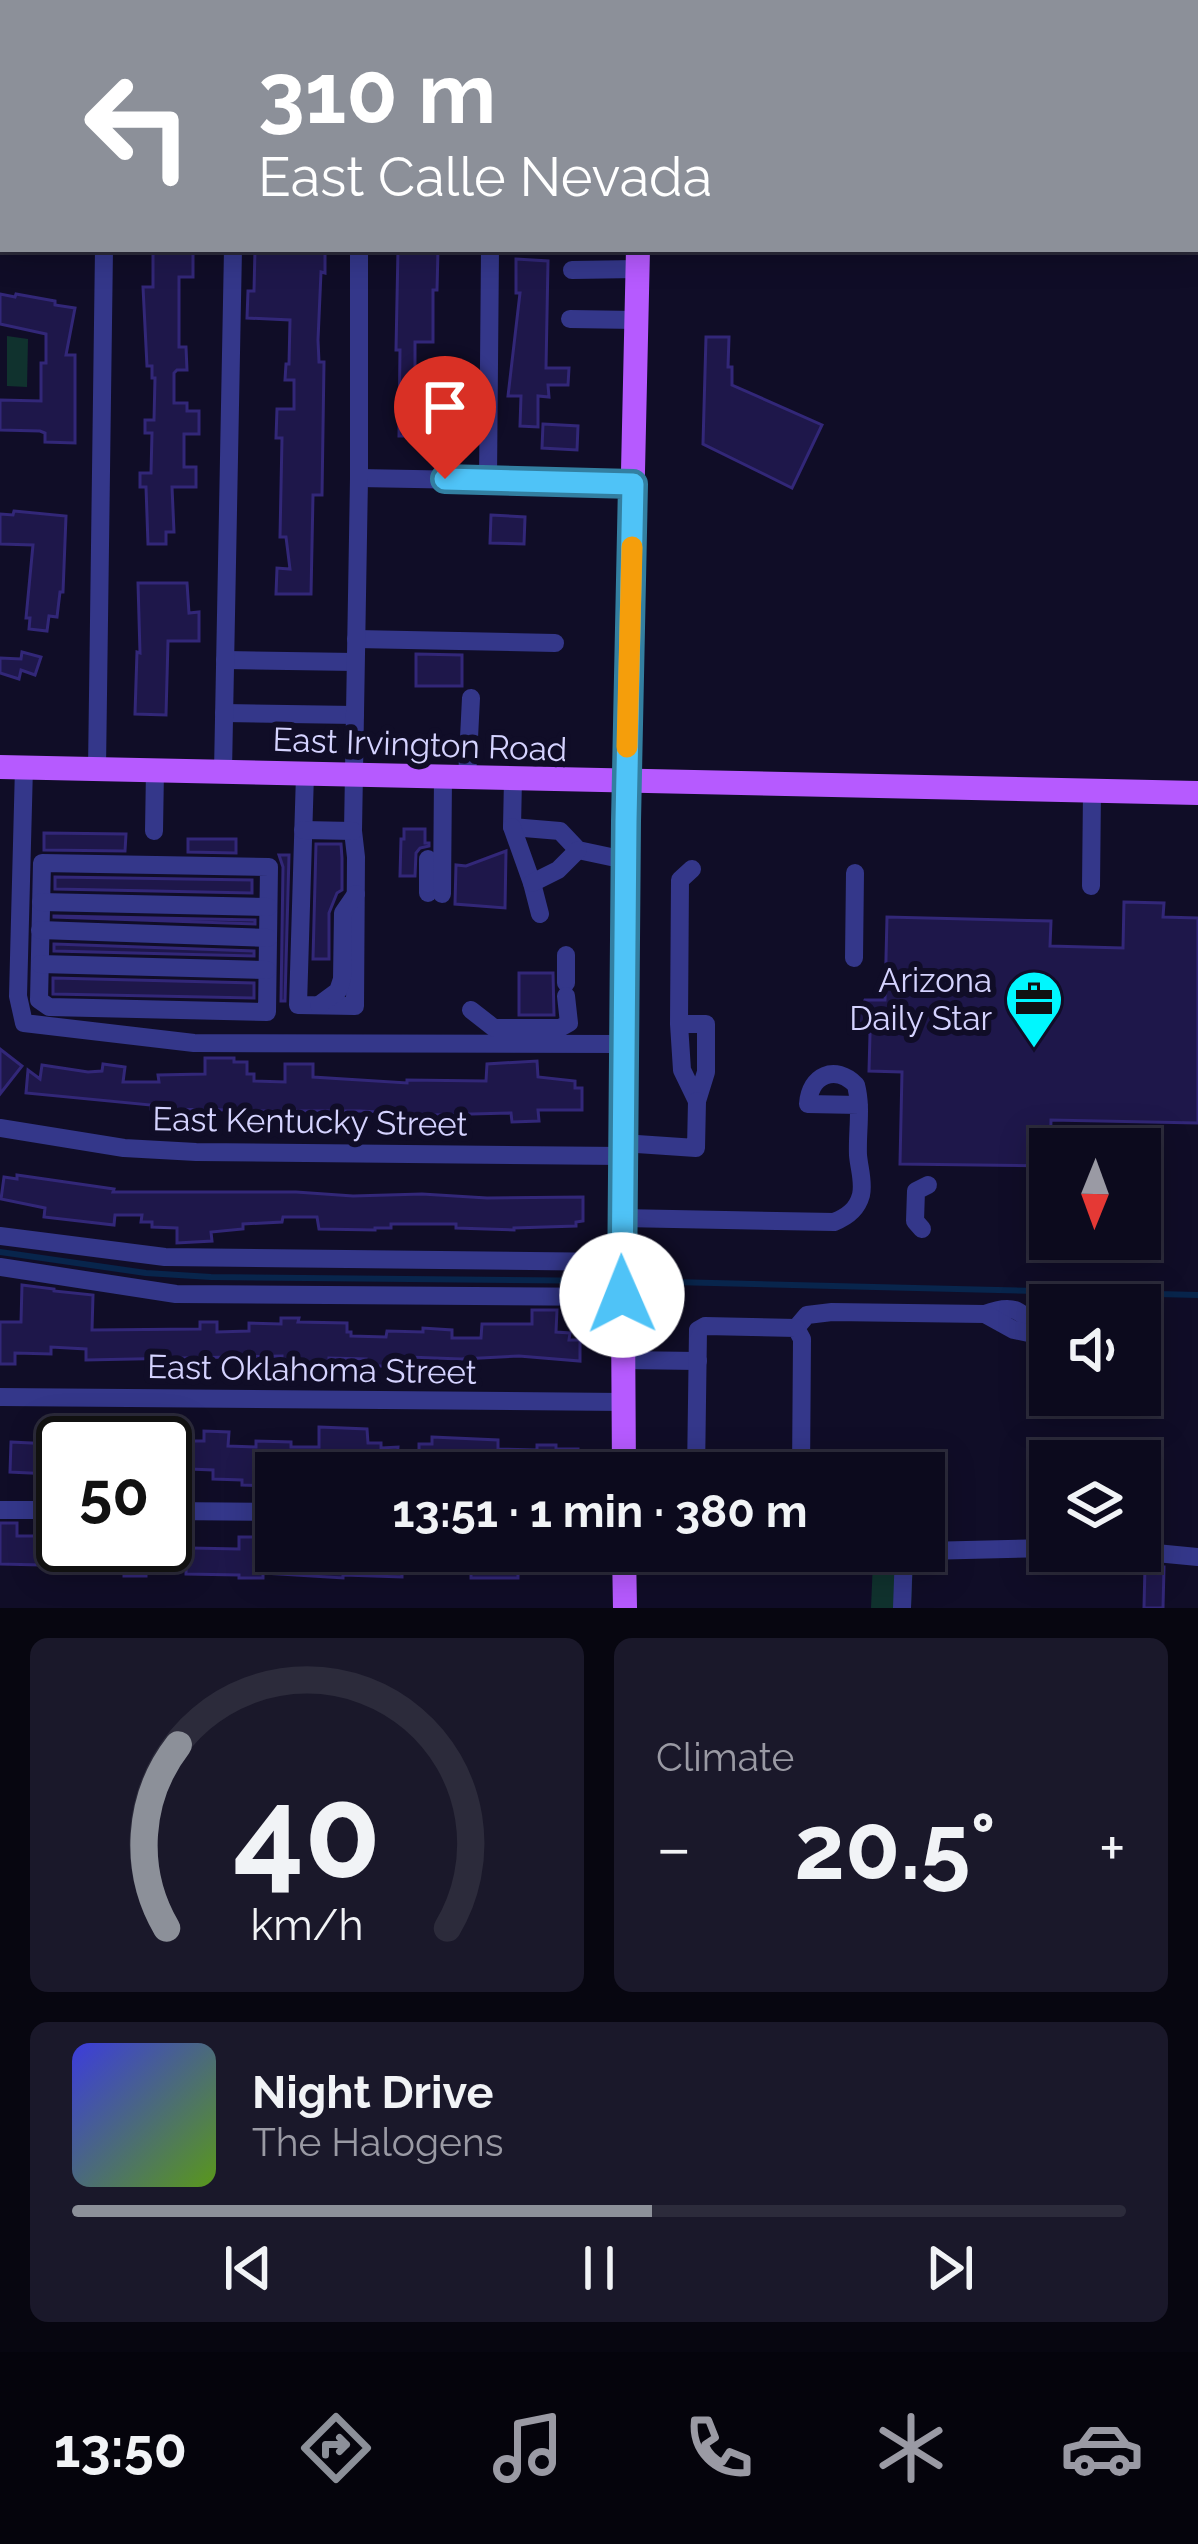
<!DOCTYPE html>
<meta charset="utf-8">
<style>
:root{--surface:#0c0a1d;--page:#1a182a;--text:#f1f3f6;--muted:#9a9aa4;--line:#2c2b3b;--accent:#8c9099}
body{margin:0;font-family:Raleway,sans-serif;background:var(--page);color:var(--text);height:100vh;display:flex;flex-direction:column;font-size:45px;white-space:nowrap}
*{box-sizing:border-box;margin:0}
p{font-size:39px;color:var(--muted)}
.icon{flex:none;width:66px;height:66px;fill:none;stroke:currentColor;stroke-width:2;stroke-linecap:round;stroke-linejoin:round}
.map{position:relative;height:1608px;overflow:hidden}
.sheet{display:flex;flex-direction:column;gap:30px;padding:30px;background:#070610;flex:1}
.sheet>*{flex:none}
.hud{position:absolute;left:0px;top:0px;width:1200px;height:252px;box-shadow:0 6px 30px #0003,0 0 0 3px var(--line);background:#8c9099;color:#fff;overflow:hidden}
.needle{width:78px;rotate:181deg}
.fabs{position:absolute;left:1029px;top:1128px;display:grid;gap:24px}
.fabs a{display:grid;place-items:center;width:132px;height:132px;border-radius:0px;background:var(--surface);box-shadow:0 6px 30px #0003,0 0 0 3px var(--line);font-size:60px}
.speed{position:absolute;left:36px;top:1416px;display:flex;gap:24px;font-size:60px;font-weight:700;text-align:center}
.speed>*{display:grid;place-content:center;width:156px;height:156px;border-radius:50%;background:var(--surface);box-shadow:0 6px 30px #0003,0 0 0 3px var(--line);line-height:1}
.speed .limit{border:6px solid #111;border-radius:18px;background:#fff;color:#111}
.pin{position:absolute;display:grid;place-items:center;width:102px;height:102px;color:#fff;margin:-123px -51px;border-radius:50% 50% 50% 0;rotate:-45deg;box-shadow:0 0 12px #0007}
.pin .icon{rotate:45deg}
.me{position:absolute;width:132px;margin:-66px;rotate:359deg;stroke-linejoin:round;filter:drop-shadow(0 0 9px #0008)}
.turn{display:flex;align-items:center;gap:42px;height:252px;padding:0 60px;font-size:54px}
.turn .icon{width:156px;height:156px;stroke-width:2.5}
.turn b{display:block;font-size:84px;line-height:102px}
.big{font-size:90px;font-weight:700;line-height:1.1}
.sheet .tile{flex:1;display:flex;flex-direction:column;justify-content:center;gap:18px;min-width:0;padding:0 42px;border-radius:18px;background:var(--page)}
.sheet .dial{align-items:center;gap:0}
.dial svg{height:312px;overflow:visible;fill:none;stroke:var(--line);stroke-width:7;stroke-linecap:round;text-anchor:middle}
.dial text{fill:var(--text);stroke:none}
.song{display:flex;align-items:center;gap:36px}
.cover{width:144px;height:144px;border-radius:18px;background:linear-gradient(135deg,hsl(240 70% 55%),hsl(90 70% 35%))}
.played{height:12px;border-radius:6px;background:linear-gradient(90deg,var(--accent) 55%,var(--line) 55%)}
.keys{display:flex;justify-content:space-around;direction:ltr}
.heat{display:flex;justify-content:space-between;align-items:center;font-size:66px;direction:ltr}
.sheet .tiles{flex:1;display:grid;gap:30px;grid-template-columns:1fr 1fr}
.tile:last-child{grid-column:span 2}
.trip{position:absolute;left:255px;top:1452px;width:690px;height:120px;border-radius:0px;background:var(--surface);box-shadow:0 6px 30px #0003,0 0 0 3px var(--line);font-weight:700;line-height:120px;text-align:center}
.dock{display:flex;height:192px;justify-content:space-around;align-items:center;background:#05040c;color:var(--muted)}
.dock .icon{width:84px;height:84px}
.dock .selected{color:var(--accent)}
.dock b{font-size:54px;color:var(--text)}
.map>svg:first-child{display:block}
</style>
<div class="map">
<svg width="1198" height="1608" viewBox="0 0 1198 1608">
<rect width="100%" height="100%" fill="#100d27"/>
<!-- green -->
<g fill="#10322e">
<path d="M 7,336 L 28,339 L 27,387 L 7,386 Z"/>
<path d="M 873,1561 L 913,1562 L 911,1608 L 871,1608 Z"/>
</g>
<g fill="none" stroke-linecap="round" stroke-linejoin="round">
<!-- stream -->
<g stroke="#08254c" stroke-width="6">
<path d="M 1064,0 L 1069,3"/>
<path d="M 1197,94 L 1198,95"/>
<path d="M 0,1252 L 146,1273 L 211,1277 L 619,1281"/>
<path d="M 632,1281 L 1198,1295"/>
</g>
</g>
<!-- building -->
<g fill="#1e174a" stroke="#322778" stroke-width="3">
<path d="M 153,249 L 193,249 L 193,277 L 179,277 L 179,347 L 186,347 L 187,370 L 177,370 L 174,373 L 174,403 L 187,403 L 187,411 L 199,411 L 199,434 L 184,434 L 184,467 L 196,467 L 196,487 L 172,487 L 174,532 L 166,532 L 166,544 L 148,544 L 146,487 L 140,487 L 140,473 L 151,473 L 152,433 L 145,433 L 145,420 L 154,420 L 155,378 L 152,378 L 152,366 L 147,366 L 143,287 L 153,287 Z"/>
<path d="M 255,249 L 325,249 L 325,273 L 321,272 L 318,340 L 319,362 L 324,362 L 322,495 L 313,495 L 311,594 L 276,594 L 277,568 L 290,569 L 286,537 L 280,537 L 282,438 L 276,438 L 277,409 L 294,409 L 294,380 L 285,380 L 286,364 L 289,364 L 290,320 L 247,318 L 248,291 L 254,291 Z"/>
<path d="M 398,249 L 438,249 L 437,290 L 433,290 L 433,342 L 415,342 L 415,371 L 438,371 L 440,418 L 463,419 L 462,446 L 437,446 L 437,442 L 416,442 L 416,436 L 399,436 L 400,350 L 396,350 Z"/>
<path d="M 516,259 L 548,261 L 546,368 L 569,368 L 568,385 L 548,385 L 549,397 L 538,396 L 538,427 L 520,426 L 521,396 L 508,396 L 520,293 L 516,293 Z"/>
<path d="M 0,294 L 15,297 L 16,294 L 55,301 L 55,305 L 75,308 L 66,355 L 75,355 L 75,443 L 45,442 L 45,433 L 40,431 L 0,430 L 0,400 L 41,401 L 41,363 L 46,363 L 46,334 L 0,324 Z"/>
<path d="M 706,337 L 729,337 L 728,367 L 732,367 L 732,385 L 822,425 L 792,488 L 703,444 Z"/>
<path d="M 543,424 L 578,426 L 577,450 L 542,448 Z"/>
<path d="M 14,511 L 66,516 L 63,592 L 60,592 L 57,617 L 49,616 L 47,631 L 29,629 L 30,618 L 26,618 L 33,545 L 0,544 L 0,514 L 13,515 Z"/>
<path d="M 491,515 L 525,517 L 524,544 L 490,543 Z"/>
<path d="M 138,583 L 187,583 L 189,613 L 199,612 L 199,641 L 168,641 L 166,715 L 135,714 L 137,652 L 140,653 Z"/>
<path d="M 22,652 L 41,657 L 35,675 L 21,670 L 19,679 L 0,673 L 0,658 L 21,659 Z"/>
<path d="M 416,654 L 462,655 L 462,686 L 416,686 Z"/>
<path d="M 404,829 L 425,829 L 425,843 L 429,843 L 429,846 L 420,848 L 416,853 L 415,876 L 400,876 L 401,839 L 404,839 Z"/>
<path d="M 44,833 L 126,834 L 125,851 L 44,850 Z"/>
<path d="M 188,839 L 236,839 L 236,853 L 188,852 Z"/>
<path d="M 316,844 L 341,844 L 342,858 L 342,890 L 337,893 L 329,913 L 329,959 L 313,959 Z"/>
<path d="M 506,851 L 505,908 L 455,904 L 456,865 L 466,866 Z"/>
<path d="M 279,855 L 289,855 L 285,1001 L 281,1001 L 283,867 Z"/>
<path d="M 55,877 L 252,880 L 252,893 L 55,889 Z"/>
<path d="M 1124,902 L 1164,903 L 1163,917 L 1198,918 L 1198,1123 L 1051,1120 L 1050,1166 L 900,1164 L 902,1072 L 869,1071 L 870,1034 L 860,1023 L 858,1014 L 865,1000 L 885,1000 L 887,917 L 1051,921 L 1050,946 L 1123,948 Z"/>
<path d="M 54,916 L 255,920 L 255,924 L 54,917 Z"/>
<path d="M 54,944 L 254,951 L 254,956 L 54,951 Z"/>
<path d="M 519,973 L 553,973 L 554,1015 L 519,1015 Z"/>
<path d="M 53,978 L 254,983 L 254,998 L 53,994 Z"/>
<path d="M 0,1049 L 22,1066 L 0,1094 Z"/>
<path d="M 205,1058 L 234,1058 L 234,1062 L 247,1062 L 247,1074 L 254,1074 L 254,1081 L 285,1082 L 285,1064 L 313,1064 L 313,1077 L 407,1083 L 407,1080 L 486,1081 L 487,1064 L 537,1061 L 538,1077 L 575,1081 L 575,1088 L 582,1088 L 582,1110 L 538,1110 L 539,1121 L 512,1122 L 511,1113 L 433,1115 L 360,1111 L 253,1111 L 254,1118 L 233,1118 L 233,1110 L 151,1109 L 151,1105 L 26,1093 L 28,1070 L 40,1079 L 42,1065 L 88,1072 L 102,1071 L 103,1064 L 125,1067 L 123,1082 L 159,1082 L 158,1075 L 205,1074 Z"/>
<path d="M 17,1175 L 114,1189 L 113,1192 L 296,1192 L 353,1196 L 422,1194 L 487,1198 L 583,1197 L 583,1221 L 576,1222 L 576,1226 L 514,1228 L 514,1230 L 456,1228 L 456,1224 L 391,1224 L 391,1228 L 375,1228 L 375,1230 L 319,1229 L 317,1217 L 283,1217 L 282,1222 L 243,1224 L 243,1229 L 211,1232 L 212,1241 L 177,1243 L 177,1228 L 152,1227 L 152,1222 L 141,1222 L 142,1215 L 115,1215 L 114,1225 L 44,1217 L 45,1208 L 1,1199 L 4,1177 L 17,1179 Z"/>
<path d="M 22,1285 L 54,1289 L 54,1291 L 93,1295 L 92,1330 L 200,1329 L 200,1322 L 217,1322 L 217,1332 L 249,1331 L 249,1323 L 281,1324 L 281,1318 L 299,1318 L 298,1322 L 347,1323 L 347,1332 L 351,1332 L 351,1336 L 386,1337 L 387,1331 L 423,1332 L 423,1328 L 452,1330 L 452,1338 L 481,1338 L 482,1324 L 532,1324 L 532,1310 L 557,1310 L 556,1332 L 570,1333 L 569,1340 L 580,1340 L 580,1361 L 519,1356 L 461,1359 L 409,1357 L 409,1371 L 387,1371 L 387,1366 L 365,1366 L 366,1359 L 329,1358 L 329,1364 L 298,1363 L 298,1374 L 282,1373 L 282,1356 L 86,1360 L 86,1349 L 51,1347 L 51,1354 L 15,1353 L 15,1364 L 0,1364 L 0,1322 L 21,1322 Z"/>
<path d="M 319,1427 L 367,1429 L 368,1443 L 381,1443 L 381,1448 L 398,1447 L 396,1473 L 276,1473 L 276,1486 L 242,1485 L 242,1480 L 213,1479 L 213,1470 L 165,1468 L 165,1446 L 186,1447 L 186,1441 L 204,1441 L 204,1431 L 229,1432 L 228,1446 L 256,1447 L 256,1441 L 291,1442 L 291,1447 L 319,1447 Z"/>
<path d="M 432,1437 L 498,1440 L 498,1449 L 537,1450 L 537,1445 L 556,1445 L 556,1449 L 578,1449 L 578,1473 L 474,1473 L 474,1468 L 436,1469 L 436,1473 L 419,1473 L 419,1444 L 432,1444 Z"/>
<path d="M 11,1442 L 51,1444 L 50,1474 L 10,1472 Z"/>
<path d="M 0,1523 L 17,1523 L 17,1536 L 44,1536 L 43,1545 L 239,1549 L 239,1537 L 276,1537 L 276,1551 L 393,1551 L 392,1558 L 402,1558 L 402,1577 L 343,1575 L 343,1578 L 263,1573 L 263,1578 L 239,1578 L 239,1575 L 186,1574 L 186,1569 L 146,1569 L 146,1576 L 124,1576 L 124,1567 L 0,1564 Z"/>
<path d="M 420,1551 L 518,1551 L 518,1578 L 471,1578 L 471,1564 L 420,1565 Z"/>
<path d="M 1145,1566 L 1164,1567 L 1163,1608 L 1144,1608 Z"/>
</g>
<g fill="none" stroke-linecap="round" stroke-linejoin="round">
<!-- minor -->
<g stroke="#34378a" stroke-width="18">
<path d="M 107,3 L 107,0"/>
<path d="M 238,3 L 238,0"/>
<path d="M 360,3 L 360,0"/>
<path d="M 493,3 L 493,0"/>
<path d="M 0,6 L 3,6"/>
<path d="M 0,105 L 3,105"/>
<path d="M 0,213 L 3,213"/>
<path d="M 572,270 L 637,269"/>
<path d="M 570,319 L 636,320"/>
<path d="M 359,478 L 633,483"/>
<path d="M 488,480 L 490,249"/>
<path d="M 356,639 L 555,643"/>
<path d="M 225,660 L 355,662"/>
<path d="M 224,713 L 355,715"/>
<path d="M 24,767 L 18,996 L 24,1023 L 194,1043 L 623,1044"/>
<path d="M 97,769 L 104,249"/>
<path d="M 223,772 L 233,249"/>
<path d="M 305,774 L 298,1005 L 355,1006 L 356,857 L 353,831 L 359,478 L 359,249"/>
<path d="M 467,778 L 471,698"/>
<path d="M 513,779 L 512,827 L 560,831 L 578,850 L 625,860"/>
<path d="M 512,827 L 532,883 L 540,914"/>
<path d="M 303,830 L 353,831"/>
<path d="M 154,831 L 155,770"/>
<path d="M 42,863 L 269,867 L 267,1012 L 49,1007 L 39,1000 Z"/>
<path d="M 532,883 L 558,870 L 578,850"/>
<path d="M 1091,886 L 1092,791"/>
<path d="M 428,893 L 428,859"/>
<path d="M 442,894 L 443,777"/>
<path d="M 41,902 L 268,907"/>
<path d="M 40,930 L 268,938"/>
<path d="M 566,955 L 566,983"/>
<path d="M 854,958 L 855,873"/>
<path d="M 40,964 L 267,970"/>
<path d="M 319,1005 L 338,991 L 342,979 L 343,913 L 356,894"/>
<path d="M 471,1010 L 494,1028 L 560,1028 L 569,1023 L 566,996"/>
<path d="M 679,1024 L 682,1070 L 697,1101 L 706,1072 L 706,1024 L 679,1024 L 680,880 L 692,869"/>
<path d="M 0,1128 L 124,1148 L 196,1152 L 622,1156"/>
<path d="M 622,1143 L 696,1148 L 697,1101"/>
<path d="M 621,1218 L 834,1222 C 847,1217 857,1210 861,1195 C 864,1182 859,1168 858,1155 C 857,1131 862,1108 856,1085 C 835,1064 810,1075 808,1104 L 859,1105"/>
<path d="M 922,1229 L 915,1221 L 916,1191 L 928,1185"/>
<path d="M 0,1236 L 165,1257 L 622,1262"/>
<path d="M 0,1267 L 176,1294 L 622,1297"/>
<path d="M 985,1314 C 1013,1303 1023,1309 1038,1335"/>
<path d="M 796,1328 L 807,1315 L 832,1312 L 985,1314 L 1014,1330 L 1038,1335"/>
<path d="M 623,1360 L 698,1361"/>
<path d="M 0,1397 L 624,1402"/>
<path d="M 696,1473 L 698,1330 L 705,1326 L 796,1328 L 802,1339 L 801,1473"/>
<path d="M 0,1510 L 63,1510"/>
<path d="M 165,1511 L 276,1512"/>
<path d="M 859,1551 L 922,1551"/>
<path d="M 924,1551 L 1050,1548"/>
<path d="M 1135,1551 L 1198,1557"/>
<path d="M 902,1608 L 904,1552"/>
</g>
<!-- major -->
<g stroke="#b65aff" stroke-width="24">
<path d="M 640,3 L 640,0"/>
<path d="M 0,767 L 1198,793"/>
<path d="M 624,1473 L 622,1156 L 626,782 L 638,249"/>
<path d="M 624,1551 L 625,1608"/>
</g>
</g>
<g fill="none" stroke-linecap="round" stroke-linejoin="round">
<defs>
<path id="route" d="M 445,479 L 633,484 L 626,821 L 622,1295"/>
</defs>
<!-- route casing -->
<use href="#route" stroke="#337fa1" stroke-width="30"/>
<!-- route -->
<use href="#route" stroke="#4fc3f7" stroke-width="21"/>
<!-- slow -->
<path stroke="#f59e0b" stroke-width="21" d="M 627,747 L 632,547"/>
</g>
<!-- icons -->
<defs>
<symbol id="office-pin" viewBox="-11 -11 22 30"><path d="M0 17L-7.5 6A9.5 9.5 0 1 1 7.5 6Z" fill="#00f7fe" stroke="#100d27"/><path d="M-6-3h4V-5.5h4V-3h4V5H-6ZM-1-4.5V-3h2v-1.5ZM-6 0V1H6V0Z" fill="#111"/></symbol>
</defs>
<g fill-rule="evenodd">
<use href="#office-pin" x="1001" y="966" width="66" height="90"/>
</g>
<g text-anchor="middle" stroke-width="12" stroke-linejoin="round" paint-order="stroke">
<!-- street labels -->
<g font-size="33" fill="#d5d3ff" stroke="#100d27">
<text transform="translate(420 744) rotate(2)" y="12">East Irvington Road</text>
<text transform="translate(310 1121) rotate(1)" y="12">East Kentucky Street</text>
<text transform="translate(312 1369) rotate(1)" y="12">East Oklahoma Street</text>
</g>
<!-- poi labels -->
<g font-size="33" fill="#d5d3ff" stroke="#100d27" text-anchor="end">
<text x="992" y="992">Arizona<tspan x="992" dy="38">Daily Star</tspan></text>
</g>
</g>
</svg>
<div class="fabs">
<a><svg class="needle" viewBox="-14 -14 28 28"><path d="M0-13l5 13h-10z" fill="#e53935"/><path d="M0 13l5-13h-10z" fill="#9a9aa4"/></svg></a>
<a><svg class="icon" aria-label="sound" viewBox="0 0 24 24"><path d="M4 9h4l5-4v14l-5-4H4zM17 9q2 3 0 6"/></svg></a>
<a><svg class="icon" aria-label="layers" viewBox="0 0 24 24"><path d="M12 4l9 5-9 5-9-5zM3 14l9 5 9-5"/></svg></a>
</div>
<div class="speed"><div class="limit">50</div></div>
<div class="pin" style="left:445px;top:479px;background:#d93025"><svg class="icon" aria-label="arrive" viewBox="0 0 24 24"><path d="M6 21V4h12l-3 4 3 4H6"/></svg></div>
<svg class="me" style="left:622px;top:1295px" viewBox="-20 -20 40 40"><circle r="19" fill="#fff"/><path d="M0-13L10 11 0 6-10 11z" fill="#4fc3f7"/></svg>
<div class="trip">13:51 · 1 min · 380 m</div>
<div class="hud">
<div class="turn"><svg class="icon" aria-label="left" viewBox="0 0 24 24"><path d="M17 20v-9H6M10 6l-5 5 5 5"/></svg><div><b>310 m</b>East Calle Nevada</div></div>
</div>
</div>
<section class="sheet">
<div class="tiles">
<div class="tile dial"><svg viewBox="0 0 100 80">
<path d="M14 69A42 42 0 1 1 86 69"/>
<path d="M14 69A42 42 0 0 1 17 22" stroke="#8c9099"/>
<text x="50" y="56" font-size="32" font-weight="700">40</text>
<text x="50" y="72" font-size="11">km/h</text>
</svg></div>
<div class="tile"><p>Climate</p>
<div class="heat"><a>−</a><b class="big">20.5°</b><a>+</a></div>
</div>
<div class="tile">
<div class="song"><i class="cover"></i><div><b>Night Drive</b><p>The Halogens</p></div></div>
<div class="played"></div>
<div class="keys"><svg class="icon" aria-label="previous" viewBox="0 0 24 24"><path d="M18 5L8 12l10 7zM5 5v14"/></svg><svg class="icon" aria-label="pause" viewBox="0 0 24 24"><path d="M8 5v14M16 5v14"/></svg><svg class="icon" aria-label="next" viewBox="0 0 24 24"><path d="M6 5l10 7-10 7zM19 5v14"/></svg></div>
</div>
</div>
</section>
<nav class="dock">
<b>13:50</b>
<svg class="icon selected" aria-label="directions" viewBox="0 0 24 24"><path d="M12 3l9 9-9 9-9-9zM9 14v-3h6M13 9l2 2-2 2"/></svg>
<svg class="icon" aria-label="music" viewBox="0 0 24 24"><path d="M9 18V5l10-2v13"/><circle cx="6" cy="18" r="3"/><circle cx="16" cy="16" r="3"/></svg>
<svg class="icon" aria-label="phone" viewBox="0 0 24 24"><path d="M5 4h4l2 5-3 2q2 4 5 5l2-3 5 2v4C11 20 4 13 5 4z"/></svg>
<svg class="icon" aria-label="climate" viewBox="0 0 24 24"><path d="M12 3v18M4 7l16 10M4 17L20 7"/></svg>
<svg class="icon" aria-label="car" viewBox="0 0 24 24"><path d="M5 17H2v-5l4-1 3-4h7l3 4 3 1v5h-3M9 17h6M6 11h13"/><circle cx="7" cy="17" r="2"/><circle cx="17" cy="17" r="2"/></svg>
</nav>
